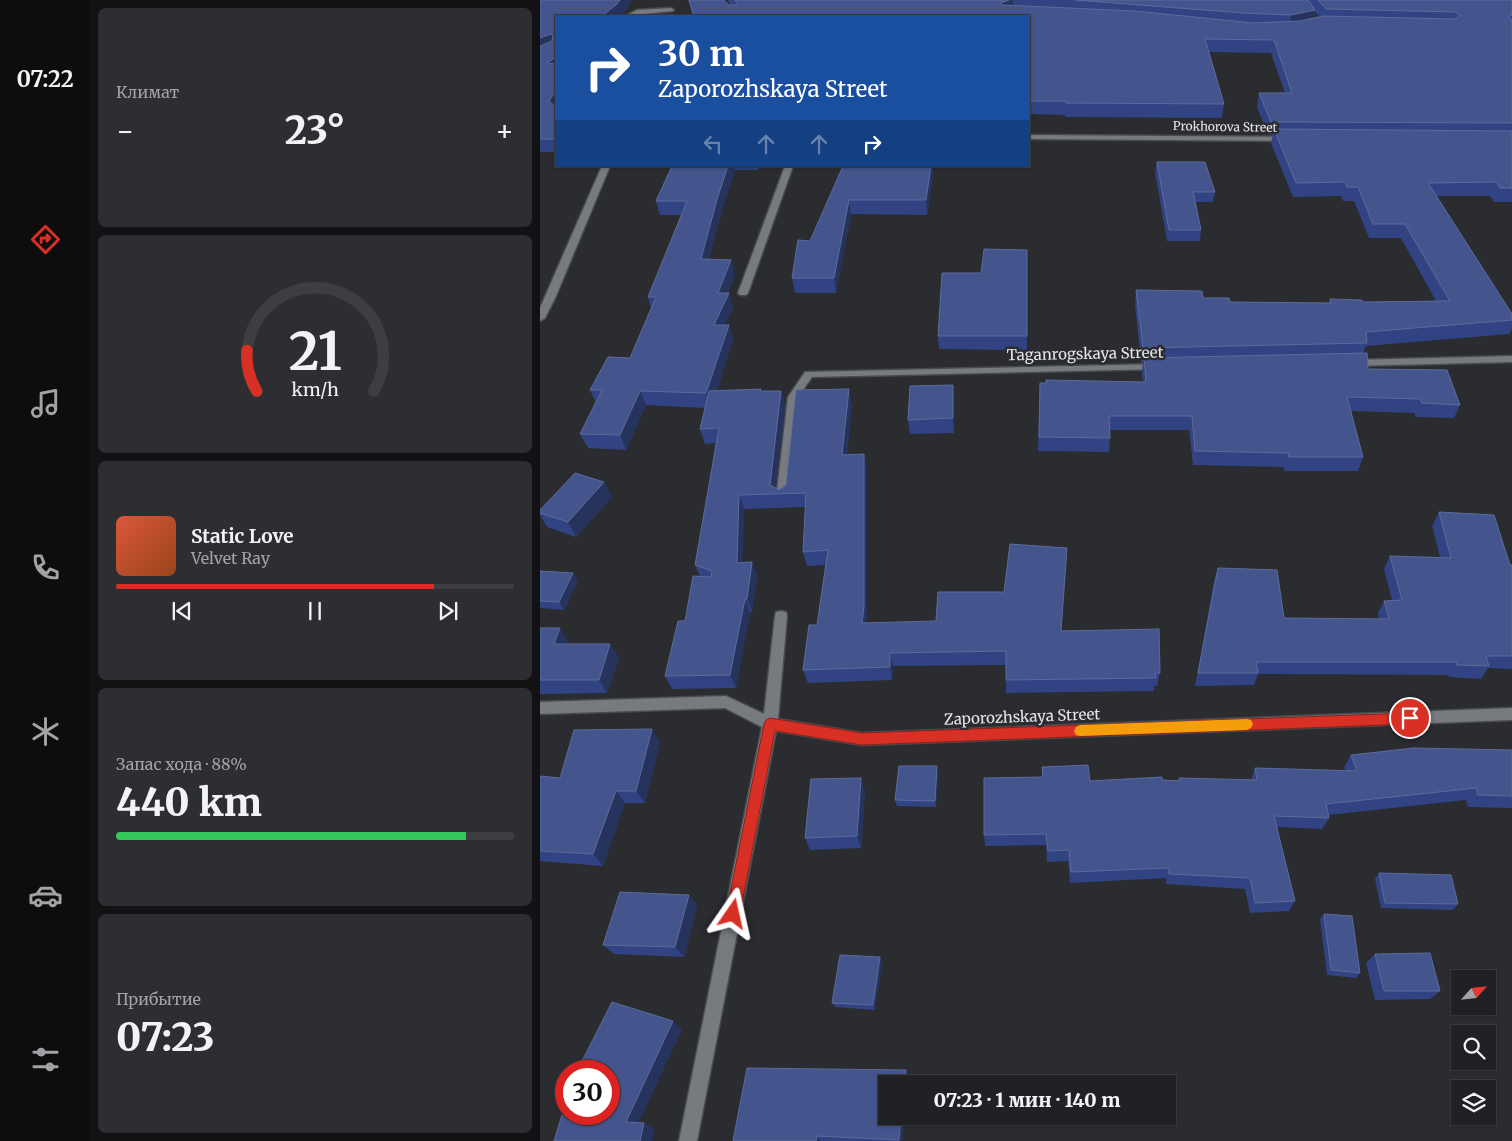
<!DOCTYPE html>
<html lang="ru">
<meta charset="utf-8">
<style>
:root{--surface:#202124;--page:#2d2e31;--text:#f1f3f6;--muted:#a2a3a6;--line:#3d3e41;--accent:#d93025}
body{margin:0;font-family:Merriweather,serif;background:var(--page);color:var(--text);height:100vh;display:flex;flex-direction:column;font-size:19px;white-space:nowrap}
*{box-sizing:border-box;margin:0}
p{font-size:16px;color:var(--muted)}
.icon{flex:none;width:28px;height:28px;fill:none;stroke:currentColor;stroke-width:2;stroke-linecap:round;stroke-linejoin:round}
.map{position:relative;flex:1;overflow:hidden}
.drawer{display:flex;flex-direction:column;gap:8px;padding:8px;background:#121214;width:450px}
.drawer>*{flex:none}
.hud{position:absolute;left:15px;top:15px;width:475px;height:152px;border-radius:0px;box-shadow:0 1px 4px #0004,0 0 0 1px var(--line);background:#1a4fa0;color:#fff;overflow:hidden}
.needle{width:32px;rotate:63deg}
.fabs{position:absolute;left:911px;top:970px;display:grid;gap:10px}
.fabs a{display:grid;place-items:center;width:45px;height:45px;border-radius:0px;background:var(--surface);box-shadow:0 1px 4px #0004,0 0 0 1px var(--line);font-size:25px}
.speed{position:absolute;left:15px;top:1060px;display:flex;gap:10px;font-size:25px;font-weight:700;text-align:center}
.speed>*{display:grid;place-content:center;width:65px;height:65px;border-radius:50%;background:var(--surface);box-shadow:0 1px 4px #0004,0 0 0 1px var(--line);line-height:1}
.speed .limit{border:8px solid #d22;background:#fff;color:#111}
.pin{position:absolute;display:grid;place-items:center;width:42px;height:42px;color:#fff;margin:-21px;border:2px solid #fff;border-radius:50%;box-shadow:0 1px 5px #0007}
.me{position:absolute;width:55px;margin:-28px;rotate:11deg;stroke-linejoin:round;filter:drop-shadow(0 0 4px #0008)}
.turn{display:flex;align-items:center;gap:18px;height:105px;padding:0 20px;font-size:22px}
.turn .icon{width:65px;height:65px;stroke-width:2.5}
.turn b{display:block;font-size:35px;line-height:42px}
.lanes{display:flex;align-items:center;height:48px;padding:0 20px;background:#0003;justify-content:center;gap:25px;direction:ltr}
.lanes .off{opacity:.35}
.big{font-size:38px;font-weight:800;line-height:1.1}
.drawer .card{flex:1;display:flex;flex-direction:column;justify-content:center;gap:8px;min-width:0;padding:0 18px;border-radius:8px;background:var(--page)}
.drawer .dial{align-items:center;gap:0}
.dial svg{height:130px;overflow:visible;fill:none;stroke:var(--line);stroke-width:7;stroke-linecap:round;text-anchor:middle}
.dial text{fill:var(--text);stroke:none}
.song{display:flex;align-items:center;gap:15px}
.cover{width:60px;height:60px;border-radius:8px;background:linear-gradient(135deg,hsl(10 70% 55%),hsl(20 70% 35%))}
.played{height:5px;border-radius:2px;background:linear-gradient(90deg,var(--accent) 80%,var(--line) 80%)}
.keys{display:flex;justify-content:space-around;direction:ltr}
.heat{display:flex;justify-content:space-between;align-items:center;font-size:28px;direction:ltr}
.charge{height:8px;border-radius:4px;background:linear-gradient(90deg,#34c759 88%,var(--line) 0)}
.trip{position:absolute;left:338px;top:1075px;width:298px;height:50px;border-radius:0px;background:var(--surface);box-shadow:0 1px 4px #0004,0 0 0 1px var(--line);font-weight:800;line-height:50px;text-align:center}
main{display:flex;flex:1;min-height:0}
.dock{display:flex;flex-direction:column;width:90px;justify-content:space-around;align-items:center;background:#0d0d0e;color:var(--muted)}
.dock .icon{width:35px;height:35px}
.dock .selected{color:var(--accent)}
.dock b{font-size:22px;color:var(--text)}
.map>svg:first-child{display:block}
</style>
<main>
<nav class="dock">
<b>07:22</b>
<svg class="icon selected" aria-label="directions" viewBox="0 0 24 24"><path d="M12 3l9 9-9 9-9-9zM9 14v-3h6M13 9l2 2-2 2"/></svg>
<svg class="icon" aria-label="music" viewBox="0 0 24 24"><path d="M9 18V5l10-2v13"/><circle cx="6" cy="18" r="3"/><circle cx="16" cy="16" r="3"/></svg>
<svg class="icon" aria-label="phone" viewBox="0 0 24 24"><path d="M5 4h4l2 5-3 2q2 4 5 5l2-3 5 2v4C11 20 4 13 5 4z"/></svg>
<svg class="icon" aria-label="climate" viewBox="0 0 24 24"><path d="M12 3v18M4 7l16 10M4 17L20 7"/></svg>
<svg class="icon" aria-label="car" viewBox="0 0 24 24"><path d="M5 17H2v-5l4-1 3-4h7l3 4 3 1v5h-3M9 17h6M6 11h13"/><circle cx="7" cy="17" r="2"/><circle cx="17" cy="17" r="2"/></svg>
<svg class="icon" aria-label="filters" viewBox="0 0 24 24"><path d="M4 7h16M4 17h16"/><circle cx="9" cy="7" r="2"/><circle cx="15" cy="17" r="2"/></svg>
</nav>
<section class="drawer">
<div class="card"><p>Климат</p>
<div class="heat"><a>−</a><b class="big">23°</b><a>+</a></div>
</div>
<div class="card dial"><svg viewBox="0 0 100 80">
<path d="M14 69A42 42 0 1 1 86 69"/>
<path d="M14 69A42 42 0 0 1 8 44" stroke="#d93025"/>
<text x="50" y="56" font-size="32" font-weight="700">21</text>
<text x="50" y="72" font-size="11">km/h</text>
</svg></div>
<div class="card">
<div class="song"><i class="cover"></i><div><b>Static Love</b><p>Velvet Ray</p></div></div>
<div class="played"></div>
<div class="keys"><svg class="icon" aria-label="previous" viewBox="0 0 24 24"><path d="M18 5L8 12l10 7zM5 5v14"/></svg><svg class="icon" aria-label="pause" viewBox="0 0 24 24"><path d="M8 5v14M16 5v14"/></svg><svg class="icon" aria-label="next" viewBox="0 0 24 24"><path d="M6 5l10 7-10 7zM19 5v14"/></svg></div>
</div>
<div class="card"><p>Запас хода · 88%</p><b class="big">440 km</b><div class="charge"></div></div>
<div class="card"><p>Прибытие</p><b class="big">07:23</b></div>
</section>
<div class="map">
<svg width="972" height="1141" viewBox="0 0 972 1141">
<rect width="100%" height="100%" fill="#2a2c30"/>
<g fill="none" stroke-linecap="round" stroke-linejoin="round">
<defs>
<g id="minor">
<path d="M 131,8 L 134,10 L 133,11 L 85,16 L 97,10 Z"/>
<path d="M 489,135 L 749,137 L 753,139 L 749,141 L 489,139 Z"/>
<path d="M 62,166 L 70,166 L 16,296 L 5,318 L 0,321 L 0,308 Z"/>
<path d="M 245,166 L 253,166 L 208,293 L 206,295 L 200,295 L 198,293 Z"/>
<path d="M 972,356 L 972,362 L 812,366 L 807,363 L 812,360 Z"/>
<path d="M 620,364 L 624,365 L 625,367 L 624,369 L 272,377 L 258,397 L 248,499 L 242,503 L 236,499 L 248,397 L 265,372 Z"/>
<path d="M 241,611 L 246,612 L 247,616 L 238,719 L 322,733 L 972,708 L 972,720 L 322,745 L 236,731 L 157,1141 L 139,1141 L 222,727 L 185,708 L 0,714 L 0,702 L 186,696 L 224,714 L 235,616 L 236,612 Z"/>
</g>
</defs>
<!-- minor casing -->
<use href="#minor" stroke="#494a4e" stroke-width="3"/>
<!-- minor -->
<use href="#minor" fill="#777a7f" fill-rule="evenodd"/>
</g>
<!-- wall -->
<g fill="#314382" fill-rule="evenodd">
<path d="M 0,0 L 92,0 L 81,16 L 16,16 L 16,152 L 0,152 Z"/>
<path d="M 148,0 L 184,0 L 189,5 L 191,5 L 187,0 L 972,0 L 972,202 L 954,202 L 950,196 L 897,196 L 972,314 L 972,328 L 969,334 L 826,346 L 823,353 L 828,369 L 920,405 L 914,418 L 876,417 L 874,413 L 811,411 L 823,457 L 818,471 L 745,471 L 743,467 L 653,465 L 649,430 L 570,430 L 570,438 L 569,452 L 498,451 L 500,383 L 603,382 L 602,372 L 603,362 L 601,362 L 595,305 L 596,290 L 663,298 L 690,302 L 789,303 L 790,299 L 823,302 L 896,301 L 861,238 L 829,238 L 814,201 L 803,201 L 801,196 L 753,197 L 731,143 L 733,135 L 728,135 L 717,107 L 719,93 L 745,93 L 731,53 L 669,52 L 684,104 L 682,118 L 525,117 L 525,115 L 489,114 L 489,16 L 153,16 ZM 775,12 L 780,17 L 774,18 Z"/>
<path d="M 617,162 L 675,192 L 673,202 L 656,202 L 661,230 L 660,241 L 627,241 L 615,172 Z"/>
<path d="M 132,166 L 219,166 L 218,170 L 195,170 L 182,210 L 169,259 L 195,274 L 188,293 L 189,293 L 193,308 L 185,325 L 189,325 L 193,339 L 177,390 L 221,389 L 221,391 L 241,391 L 245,405 L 235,488 L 239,490 L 246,485 L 312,403 L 307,454 L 324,454 L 327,468 L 327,623 L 521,631 L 620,673 L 617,686 L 614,686 L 614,691 L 466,693 L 466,665 L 353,666 L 352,680 L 268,683 L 263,670 L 277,625 L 286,565 L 267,566 L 263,552 L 266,507 L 204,509 L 202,563 L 212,562 L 217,576 L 212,612 L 210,612 L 196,688 L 132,689 L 125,676 L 160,576 L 155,565 L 176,443 L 165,444 L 160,429 L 165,408 L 106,405 L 86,450 L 48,448 L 40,434 L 56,403 L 50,390 L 90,358 L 111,308 L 108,297 L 142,215 L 120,215 L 116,201 Z"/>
<path d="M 303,166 L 393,174 L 387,215 L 311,214 L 296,293 L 255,293 L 252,278 L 270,241 Z"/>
<path d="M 487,250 L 487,350 L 399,349 L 398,336 L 441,273 Z"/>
<path d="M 414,400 L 414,433 L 370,434 L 368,420 Z"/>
<path d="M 64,482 L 72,497 L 36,537 L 7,527 L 0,515 L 0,510 Z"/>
<path d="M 899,512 L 970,565 L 972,565 L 972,669 L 948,668 L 941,679 L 909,677 L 908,675 L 718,674 L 714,685 L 655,686 L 674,581 L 678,568 L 744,618 L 839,619 L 838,613 L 844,601 L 852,600 L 844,569 L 850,556 L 900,557 L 892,526 Z"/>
<path d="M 0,571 L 33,573 L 38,581 L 24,610 L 0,608 Z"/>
<path d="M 0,628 L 29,642 L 28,644 L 79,657 L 67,693 L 0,694 Z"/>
<path d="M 120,742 L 105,803 L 85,803 L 63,866 L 0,861 L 0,776 L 20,778 Z"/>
<path d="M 972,750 L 972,808 L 928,807 L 926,800 L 788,815 L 789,818 L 782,829 L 737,827 L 755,901 L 749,911 L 710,913 L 705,889 L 626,884 L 626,878 L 530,883 L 528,861 L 507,862 L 506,845 L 445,846 L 444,835 L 502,777 L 502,767 L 550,781 L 622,780 L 638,781 L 711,780 L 715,768 L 806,771 L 804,767 L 811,755 Z"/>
<path d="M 398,773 L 396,807 L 357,806 L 355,800 Z"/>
<path d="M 325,790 L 321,848 L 270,850 L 265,838 Z"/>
<path d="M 839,873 L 918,904 L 913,910 L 841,908 L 835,879 Z"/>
<path d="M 157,905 L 144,957 L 74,954 L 63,945 Z"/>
<path d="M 784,914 L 820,973 L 816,978 L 787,975 L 780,919 Z"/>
<path d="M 835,954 L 900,991 L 890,999 L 835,1000 L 826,963 Z"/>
<path d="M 340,957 L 342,962 L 335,1010 L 295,1007 L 292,1003 Z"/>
<path d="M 366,1070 L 368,1076 L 368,1084 L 346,1084 L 346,1116 L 365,1116 L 362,1141 L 193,1141 Z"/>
</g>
<!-- shaded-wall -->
<g fill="#26335c">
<path d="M 80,0 L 92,0 L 81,16 L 62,16 Z"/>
<path d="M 469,0 L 473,0 L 474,11 L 460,16 L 460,3 Z"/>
<path d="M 775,10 L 773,23 L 749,27 L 751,15 Z"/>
<path d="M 11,34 L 15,46 L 0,52 L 0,38 Z"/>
<path d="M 16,57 L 16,73 L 7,63 Z"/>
<path d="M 16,90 L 16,110 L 9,101 Z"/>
<path d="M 188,166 L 194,166 L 195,170 L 182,210 L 165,274 L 161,259 L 178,196 Z"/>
<path d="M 391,166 L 392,166 L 393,174 L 387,215 L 386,200 Z"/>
<path d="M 309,200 L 311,214 L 296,293 L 294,278 Z"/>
<path d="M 191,260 L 195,274 L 182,307 L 178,293 Z"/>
<path d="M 189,293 L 193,308 L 179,339 L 174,325 Z"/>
<path d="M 189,325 L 193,339 L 171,408 L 166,393 Z"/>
<path d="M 413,385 L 414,400 L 414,433 L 413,418 Z"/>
<path d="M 309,389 L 312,403 L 305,469 L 302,455 Z"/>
<path d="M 100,391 L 106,405 L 86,450 L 80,435 Z"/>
<path d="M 241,391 L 245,405 L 235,494 L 230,485 Z"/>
<path d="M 324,454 L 327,468 L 327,621 L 326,637 L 322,623 Z"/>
<path d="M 64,482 L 72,497 L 36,537 L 28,522 Z"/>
<path d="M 199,495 L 204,509 L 202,577 L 197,563 Z"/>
<path d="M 212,562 L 217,576 L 212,612 L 207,599 Z"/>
<path d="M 33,573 L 38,581 L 24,610 L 19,602 Z"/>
<path d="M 205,599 L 210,612 L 196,688 L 190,675 Z"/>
<path d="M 20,628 L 29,642 L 23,658 L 14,644 Z"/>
<path d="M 70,644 L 79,657 L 67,693 L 59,680 Z"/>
<path d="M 350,653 L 353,666 L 352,680 L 350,667 Z"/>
<path d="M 112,729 L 120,742 L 105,803 L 96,791 Z"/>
<path d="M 397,766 L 398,773 L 396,807 L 395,801 Z"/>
<path d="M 321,778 L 325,790 L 321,848 L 317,836 Z"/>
<path d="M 76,791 L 85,803 L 63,866 L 53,854 Z"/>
<path d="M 149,895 L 157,905 L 144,957 L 135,947 Z"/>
<path d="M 340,957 L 342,962 L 335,1010 L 333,1005 Z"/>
<path d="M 133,1021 L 142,1030 L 96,1128 L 86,1122 Z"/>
<path d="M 366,1070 L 368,1076 L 368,1084 L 364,1084 Z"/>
<path d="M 361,1116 L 365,1116 L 362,1141 L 360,1141 L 359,1140 Z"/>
<path d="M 104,1123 L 115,1129 L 112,1141 L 100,1141 Z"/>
<path d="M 277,1136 L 281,1141 L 276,1141 Z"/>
</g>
<!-- building -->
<g fill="#44558d" stroke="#5d6b9b">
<path d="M 0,0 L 80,0 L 77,4 L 62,16 L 16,16 L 16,57 L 7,63 L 16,64 L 16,90 L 9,101 L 16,107 L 16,139 L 0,139 L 0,46 L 12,41 L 13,36 L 11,34 L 0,38 Z"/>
<path d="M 149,0 L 184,0 L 189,5 L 196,5 L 198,4 L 195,0 L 469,0 L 460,3 L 462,5 L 595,11 L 713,23 L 760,21 L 783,16 L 915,19 L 920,16 L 915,12 L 786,9 L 778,0 L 972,0 L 972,15 L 969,16 L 970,19 L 972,20 L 972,123 L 731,122 L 719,93 L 752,93 L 734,40 L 665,39 L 684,104 L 526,103 L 526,101 L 489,101 L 489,16 L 154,16 Z"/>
<path d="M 535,0 L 768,0 L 775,10 L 751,15 L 703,13 Z"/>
<path d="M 734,129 L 972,131 L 972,188 L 960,188 L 956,182 L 888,183 L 972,314 L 972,320 L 826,332 L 827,343 L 603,348 L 596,290 L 662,291 L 663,298 L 689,298 L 690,302 L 791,303 L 790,299 L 822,300 L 823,302 L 910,301 L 865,224 L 833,224 L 818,187 L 807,187 L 805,182 L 756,183 Z"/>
<path d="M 617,162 L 665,162 L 675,192 L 653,192 L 661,230 L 629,230 Z"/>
<path d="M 132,166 L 188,166 L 178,196 L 161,259 L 191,260 L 178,293 L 189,293 L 174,325 L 189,325 L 166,393 L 100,391 L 80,435 L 40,434 L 62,390 L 50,390 L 68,357 L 90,358 L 116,297 L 108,297 L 147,201 L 116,201 Z"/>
<path d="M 303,166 L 391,166 L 386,200 L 309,200 L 294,278 L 252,278 L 258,240 L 270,241 Z"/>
<path d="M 444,249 L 487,250 L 487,336 L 398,336 L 402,273 L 441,273 Z"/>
<path d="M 827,353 L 828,369 L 907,370 L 920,405 L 882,403 L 880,399 L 807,397 L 823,457 L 749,457 L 748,453 L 655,451 L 652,416 L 569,416 L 570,438 L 499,437 L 500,383 L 506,383 L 506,380 L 606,382 L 604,358 Z"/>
<path d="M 413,385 L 413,418 L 368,420 L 370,386 Z"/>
<path d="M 221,389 L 220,391 L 241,391 L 230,485 L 239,490 L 246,485 L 256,390 L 309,389 L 302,455 L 324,454 L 324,607 L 322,623 L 396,621 L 398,592 L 464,592 L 470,544 L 527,548 L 521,631 L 619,629 L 620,673 L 615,673 L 616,678 L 466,680 L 466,651 L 350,653 L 350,667 L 263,670 L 269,625 L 277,625 L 288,550 L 263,552 L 266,493 L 199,495 L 197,563 L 212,562 L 207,599 L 205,599 L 190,675 L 125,676 L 138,621 L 145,621 L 153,576 L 171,577 L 172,571 L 155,565 L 179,428 L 160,429 L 169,391 Z"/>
<path d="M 35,473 L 64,482 L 28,522 L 0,513 L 0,510 Z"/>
<path d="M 899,512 L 954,515 L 970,565 L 972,565 L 972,656 L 946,656 L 949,666 L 917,665 L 916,662 L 716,662 L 718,673 L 658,673 L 678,568 L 737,570 L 744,618 L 849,619 L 844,601 L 862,600 L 850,556 L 911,558 Z"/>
<path d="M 0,571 L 33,573 L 19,602 L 0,601 Z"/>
<path d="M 0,628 L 20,628 L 14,644 L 70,644 L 59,680 L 0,680 Z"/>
<path d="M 112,729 L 96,791 L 76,791 L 53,854 L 0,851 L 0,776 L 20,778 L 34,730 Z"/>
<path d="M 874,748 L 972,750 L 972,796 L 938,795 L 936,788 L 786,804 L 789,818 L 734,816 L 755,901 L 715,903 L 710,878 L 629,874 L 629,868 L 531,872 L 529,850 L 508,851 L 506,834 L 444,835 L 444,778 L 503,777 L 502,767 L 548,765 L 550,781 L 622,777 L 622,780 L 639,781 L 639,778 L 717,780 L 715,768 L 817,771 L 811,755 Z"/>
<path d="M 359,766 L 397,766 L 395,801 L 355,800 Z"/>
<path d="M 321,778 L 317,836 L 265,838 L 271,779 Z"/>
<path d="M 839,873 L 911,875 L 918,904 L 845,903 Z"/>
<path d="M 80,892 L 149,895 L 135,947 L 63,945 Z"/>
<path d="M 784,914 L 812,916 L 820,973 L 791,970 Z"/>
<path d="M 890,953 L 900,991 L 844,991 L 835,954 Z"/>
<path d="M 300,955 L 340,957 L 333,1005 L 292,1003 Z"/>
<path d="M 72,1002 L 133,1021 L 86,1122 L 104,1123 L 100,1141 L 14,1141 L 26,1102 L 26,1114 L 69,1114 L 69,1071 L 37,1071 Z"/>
<path d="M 207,1068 L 366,1070 L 364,1084 L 346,1084 L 346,1116 L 361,1116 L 359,1140 L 277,1136 L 276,1141 L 193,1141 Z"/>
</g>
<!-- route -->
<path fill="#d93025" stroke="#8d1f18" d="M 870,713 L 874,714 L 876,718 L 874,722 L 870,724 L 322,745 L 235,731 L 200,914 L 198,919 L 193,921 L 188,919 L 186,914 L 224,724 L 226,720 L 230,718 L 322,733 Z"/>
<!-- slow -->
<path fill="#f59e0b" d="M 707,719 L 711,720 L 713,724 L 711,728 L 707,730 L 540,736 L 536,735 L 534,731 L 536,727 L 540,725 Z"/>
<g text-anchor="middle" stroke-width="5" stroke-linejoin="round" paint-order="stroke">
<!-- far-street labels -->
<g font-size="12" fill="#e4e5e8" stroke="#2a2c30">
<text transform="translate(685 127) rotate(1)" y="4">Prokhorova Street</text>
</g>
<!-- street labels -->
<g font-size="15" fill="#e4e5e8" stroke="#2a2c30">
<text transform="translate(545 354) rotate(-1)" y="5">Taganrogskaya Street</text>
<text transform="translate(482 717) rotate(-2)" y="5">Zaporozhskaya Street</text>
</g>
</g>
</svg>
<div class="fabs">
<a><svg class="needle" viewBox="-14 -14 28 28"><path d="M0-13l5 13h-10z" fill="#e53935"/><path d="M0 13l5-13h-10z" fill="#a2a3a6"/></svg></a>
<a><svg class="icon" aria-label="search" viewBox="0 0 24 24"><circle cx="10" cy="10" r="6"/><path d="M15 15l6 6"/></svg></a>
<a><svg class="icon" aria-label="layers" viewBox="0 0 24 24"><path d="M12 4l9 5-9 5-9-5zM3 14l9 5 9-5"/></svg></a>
</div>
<div class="speed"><div class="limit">30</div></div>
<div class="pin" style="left:870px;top:718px;background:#d93025"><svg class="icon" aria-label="arrive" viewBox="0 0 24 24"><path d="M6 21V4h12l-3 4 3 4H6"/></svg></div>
<svg class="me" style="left:193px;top:914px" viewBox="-20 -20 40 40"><path d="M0-17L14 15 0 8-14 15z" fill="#d93025" stroke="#fff" stroke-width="4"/></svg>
<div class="trip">07:23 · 1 мин · 140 m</div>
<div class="hud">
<div class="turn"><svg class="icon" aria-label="right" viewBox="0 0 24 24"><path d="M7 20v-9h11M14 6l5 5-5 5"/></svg><div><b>30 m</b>Zaporozhskaya Street</div></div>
<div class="lanes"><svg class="icon off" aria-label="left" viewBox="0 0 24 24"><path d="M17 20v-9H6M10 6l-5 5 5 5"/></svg><svg class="icon off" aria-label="ahead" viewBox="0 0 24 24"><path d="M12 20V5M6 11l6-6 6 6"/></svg><svg class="icon off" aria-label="ahead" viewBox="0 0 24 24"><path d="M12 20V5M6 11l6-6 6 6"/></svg><svg class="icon" aria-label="right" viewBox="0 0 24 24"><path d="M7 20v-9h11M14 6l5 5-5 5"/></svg></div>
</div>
</div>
</main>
